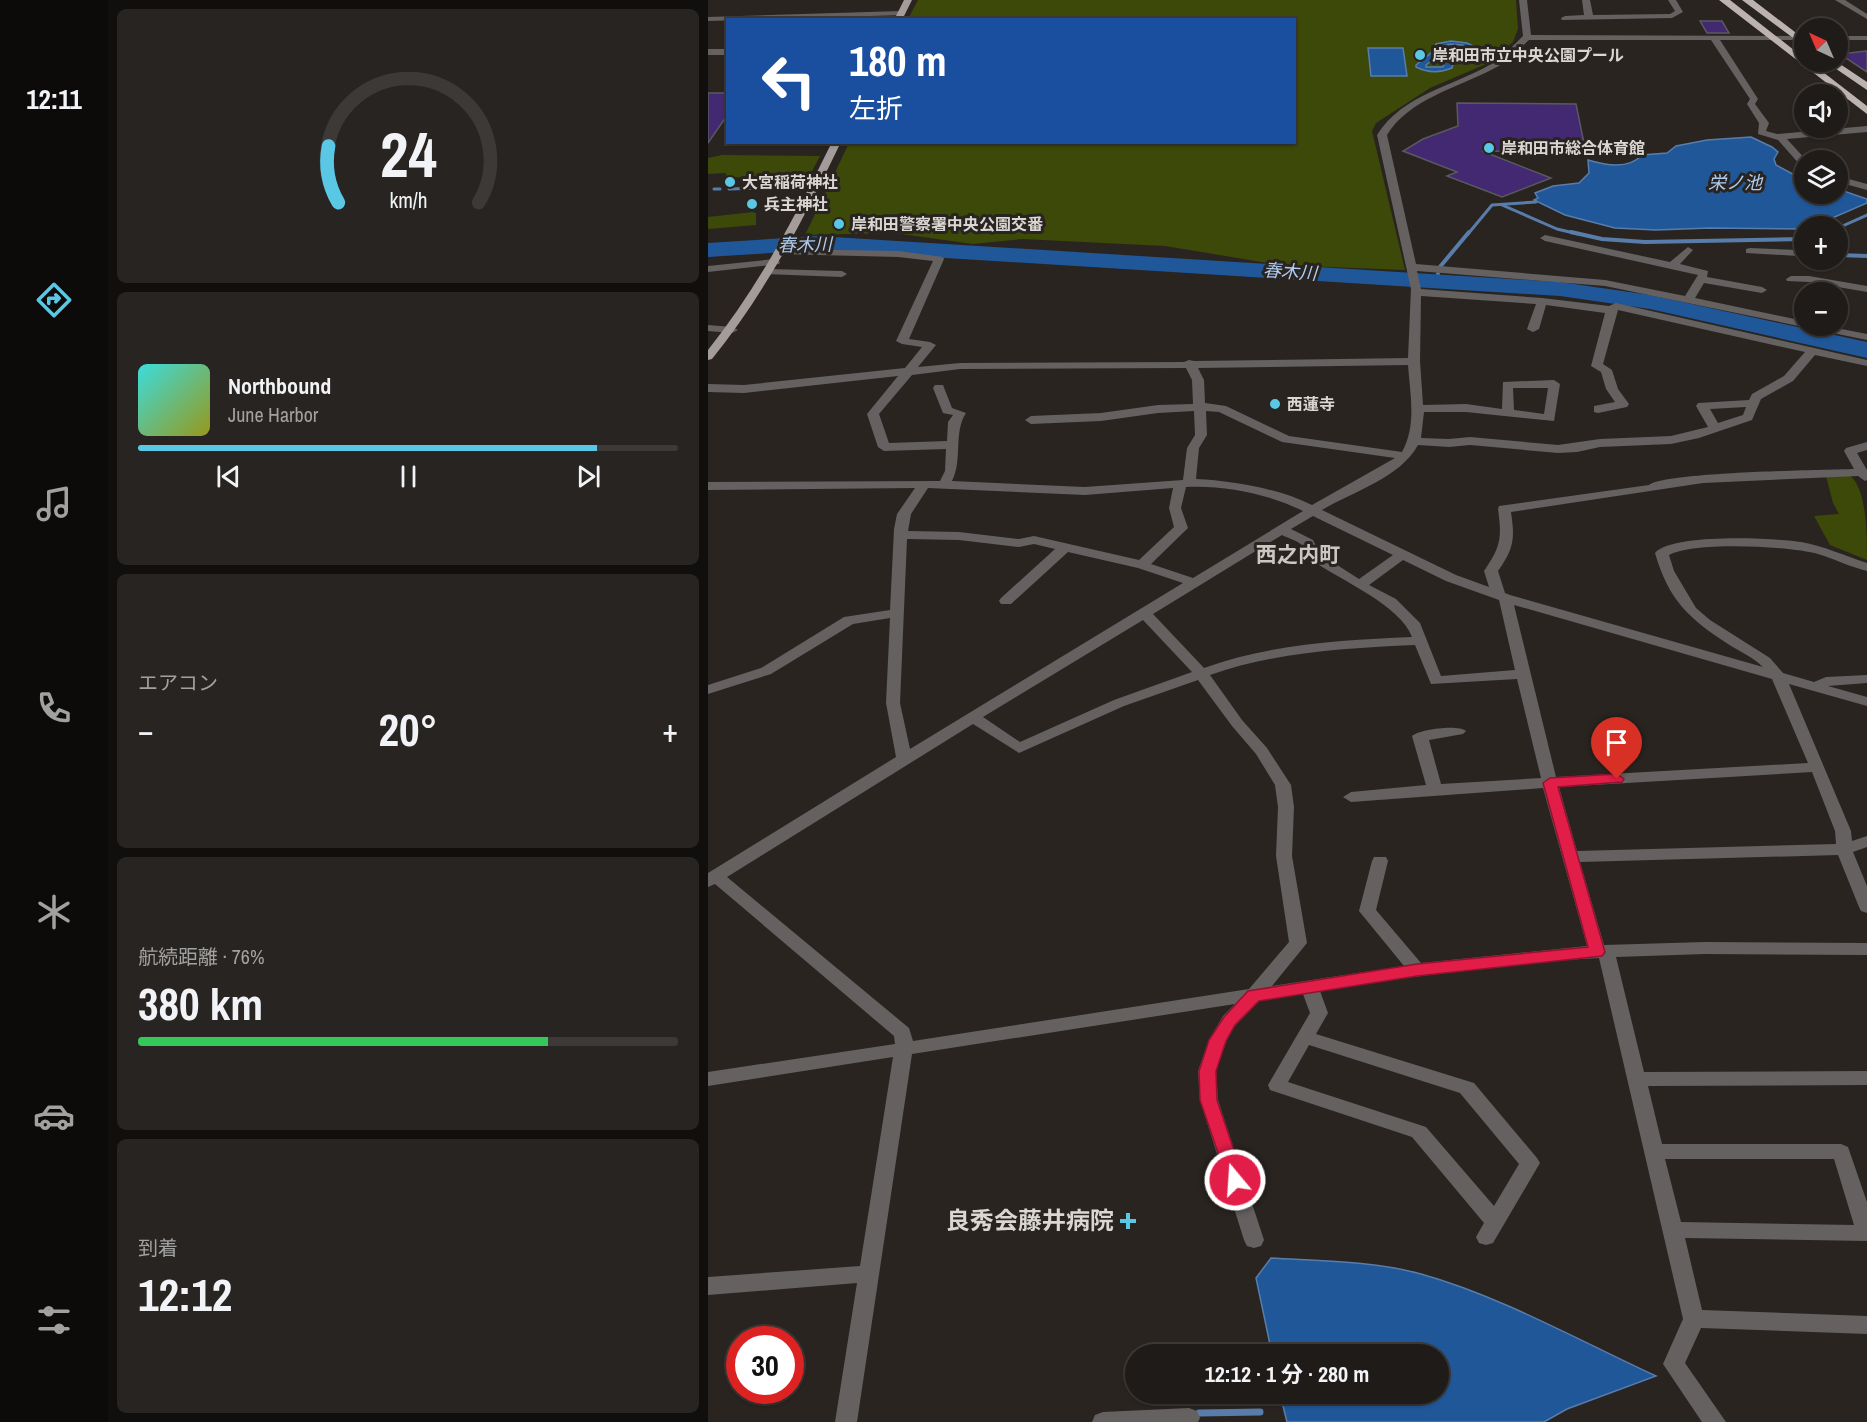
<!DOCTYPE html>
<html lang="ja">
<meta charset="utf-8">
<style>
:root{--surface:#1f1b18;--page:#272421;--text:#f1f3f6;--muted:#a1a1a2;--line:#3c3937;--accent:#5ac8e5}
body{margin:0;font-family:"Archivo Narrow","Noto Sans JP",sans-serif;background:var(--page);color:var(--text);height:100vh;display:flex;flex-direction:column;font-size:22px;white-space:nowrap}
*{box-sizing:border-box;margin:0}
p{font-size:20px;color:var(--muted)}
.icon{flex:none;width:33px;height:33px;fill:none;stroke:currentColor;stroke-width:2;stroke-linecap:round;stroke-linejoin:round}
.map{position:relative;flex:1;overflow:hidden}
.panel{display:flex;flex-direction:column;gap:9px;padding:9px;background:#110f0d;width:600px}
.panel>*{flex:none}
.guide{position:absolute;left:18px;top:18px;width:570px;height:126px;border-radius:0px;box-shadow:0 2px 4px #0004,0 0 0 2px var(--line);background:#1a4fa0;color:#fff;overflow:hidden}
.needle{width:39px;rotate:316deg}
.controls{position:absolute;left:1086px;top:18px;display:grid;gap:12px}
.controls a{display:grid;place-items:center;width:54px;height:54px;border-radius:50%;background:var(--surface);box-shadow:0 2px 4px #0004,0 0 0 2px var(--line);font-size:30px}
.speed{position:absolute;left:18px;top:1326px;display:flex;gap:12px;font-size:30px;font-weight:700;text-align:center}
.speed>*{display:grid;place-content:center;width:78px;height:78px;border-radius:50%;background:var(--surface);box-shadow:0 2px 4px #0004,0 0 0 2px var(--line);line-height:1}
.speed .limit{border:9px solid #d22;background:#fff;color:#111}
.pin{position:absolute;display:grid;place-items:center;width:51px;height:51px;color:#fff;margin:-62px -26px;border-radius:50% 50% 50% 0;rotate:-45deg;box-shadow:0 0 6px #0007}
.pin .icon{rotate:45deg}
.me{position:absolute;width:66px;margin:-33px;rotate:342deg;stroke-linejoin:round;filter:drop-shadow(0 0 4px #0008)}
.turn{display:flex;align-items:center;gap:21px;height:126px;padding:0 24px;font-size:27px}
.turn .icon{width:78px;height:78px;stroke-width:2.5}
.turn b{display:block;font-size:42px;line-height:51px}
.big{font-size:45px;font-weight:700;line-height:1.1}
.panel .card{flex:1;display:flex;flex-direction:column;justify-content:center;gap:9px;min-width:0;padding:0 21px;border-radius:9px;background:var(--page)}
.panel .dial{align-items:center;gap:0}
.dial svg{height:156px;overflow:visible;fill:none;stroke:var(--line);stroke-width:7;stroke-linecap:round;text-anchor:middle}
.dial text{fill:var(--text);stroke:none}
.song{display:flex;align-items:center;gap:18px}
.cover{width:72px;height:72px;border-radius:9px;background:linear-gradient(135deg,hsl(180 70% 55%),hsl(60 70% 35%))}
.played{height:6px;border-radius:3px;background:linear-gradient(90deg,var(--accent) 85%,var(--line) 85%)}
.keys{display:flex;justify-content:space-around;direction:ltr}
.heat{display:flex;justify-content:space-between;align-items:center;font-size:33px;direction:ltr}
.charge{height:9px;border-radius:4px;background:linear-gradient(90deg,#34c759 76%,var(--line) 0)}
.trip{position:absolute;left:417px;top:1344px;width:324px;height:60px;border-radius:30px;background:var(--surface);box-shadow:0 2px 4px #0004,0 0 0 2px var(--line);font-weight:700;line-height:60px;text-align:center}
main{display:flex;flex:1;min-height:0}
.menu{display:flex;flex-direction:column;width:108px;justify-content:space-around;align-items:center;background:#0c0b0a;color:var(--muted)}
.menu .icon{width:42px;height:42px}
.menu .current{color:var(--accent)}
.menu b{font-size:27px;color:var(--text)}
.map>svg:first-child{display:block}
</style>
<main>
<nav class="menu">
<b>12:11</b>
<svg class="icon current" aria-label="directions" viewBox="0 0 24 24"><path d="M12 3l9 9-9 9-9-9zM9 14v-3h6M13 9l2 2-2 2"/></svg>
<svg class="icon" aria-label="music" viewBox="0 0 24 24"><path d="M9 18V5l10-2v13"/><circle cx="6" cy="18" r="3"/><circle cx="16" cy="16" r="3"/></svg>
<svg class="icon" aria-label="phone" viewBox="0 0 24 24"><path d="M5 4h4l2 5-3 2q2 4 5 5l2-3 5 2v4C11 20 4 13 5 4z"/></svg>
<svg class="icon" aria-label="climate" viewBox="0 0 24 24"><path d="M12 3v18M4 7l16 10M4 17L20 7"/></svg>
<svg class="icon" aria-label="car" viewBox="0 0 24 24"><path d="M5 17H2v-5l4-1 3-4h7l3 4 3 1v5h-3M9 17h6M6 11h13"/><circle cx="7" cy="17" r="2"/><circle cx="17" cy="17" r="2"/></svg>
<svg class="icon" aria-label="filters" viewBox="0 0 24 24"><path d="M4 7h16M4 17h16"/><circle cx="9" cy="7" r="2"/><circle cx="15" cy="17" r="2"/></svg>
</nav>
<section class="panel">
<div class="card dial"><svg viewBox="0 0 100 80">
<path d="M14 69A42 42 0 1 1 86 69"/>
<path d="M14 69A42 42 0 0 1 9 40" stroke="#5ac8e5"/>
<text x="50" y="56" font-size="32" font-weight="700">24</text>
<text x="50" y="72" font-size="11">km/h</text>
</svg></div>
<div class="card">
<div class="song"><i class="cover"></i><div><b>Northbound</b><p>June Harbor</p></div></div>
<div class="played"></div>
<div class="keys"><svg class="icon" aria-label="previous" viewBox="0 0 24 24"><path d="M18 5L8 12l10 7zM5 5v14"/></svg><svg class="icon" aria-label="pause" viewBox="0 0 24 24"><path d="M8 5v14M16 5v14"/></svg><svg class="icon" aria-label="next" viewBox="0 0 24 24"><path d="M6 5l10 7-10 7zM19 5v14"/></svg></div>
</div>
<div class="card"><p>エアコン</p>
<div class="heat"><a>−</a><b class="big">20°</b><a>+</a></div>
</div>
<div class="card"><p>航続距離 · 76%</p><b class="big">380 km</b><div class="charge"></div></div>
<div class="card"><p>到着</p><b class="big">12:12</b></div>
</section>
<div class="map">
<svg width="1159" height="1422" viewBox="0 0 1159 1422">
<rect width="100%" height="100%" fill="#292420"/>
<!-- green -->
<g fill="#3d4909">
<path d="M 210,0 L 808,0 L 810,29 L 805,42 L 778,64 L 722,88 L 668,123 L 664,131 L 697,270 L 572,265 L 457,246 L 314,239 L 265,244 L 186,233 L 97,235 L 141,143 L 586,142 L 586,20 L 200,19 Z"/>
<path d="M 14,155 L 112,156 L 101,177 L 98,178 L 20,177 L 17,173 L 0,174 L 0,158 Z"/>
<path d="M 45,212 L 48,213 L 48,225 L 0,229 L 0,217 Z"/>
<path d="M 1141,475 C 1159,487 1159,535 1159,560 L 1122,545 L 1106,516 L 1131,514 L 1125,503 L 1118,476 Z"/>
</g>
<!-- water -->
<g fill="#205799" stroke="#587daa" stroke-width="1.5" fill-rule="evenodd">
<path d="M 743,41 L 759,43 L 769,48 L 746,60 L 744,68 C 732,73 720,73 708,67 L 708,65 L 724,52 L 728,44 ZM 742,44 L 755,45 L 759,49 L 738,59 L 735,67 L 718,67 L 718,65 L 732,54 L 736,46 Z"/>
<path d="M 660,48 L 695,48 L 699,76 L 663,76 Z"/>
<path d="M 1043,137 L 1064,147 L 1070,152 L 1066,159 L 1068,165 L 1096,180 L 1096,194 L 1130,194 L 1130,189 L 1159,199 L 1159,203 L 1106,226 L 1096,226 L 1096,229 L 1002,228 L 948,230 L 907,228 L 857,215 L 826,200 L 830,198 L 827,193 L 845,186 L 871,183 L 881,173 L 880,160 C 897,165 920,170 934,155 L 959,153 L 968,146 L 999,140 Z"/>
<path d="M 563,1258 C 612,1261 665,1261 713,1274 C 792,1296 872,1341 948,1376 L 859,1409 L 836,1422 L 579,1422 L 572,1394 L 730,1394 L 730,1354 L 564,1354 L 548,1278 Z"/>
</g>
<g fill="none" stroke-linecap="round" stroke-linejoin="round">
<!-- stream-far2 -->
<g stroke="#587daa" stroke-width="3">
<path d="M 6,189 L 12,189"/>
<path d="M 21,189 L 93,187"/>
<path d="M 794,205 L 849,229 L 870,234"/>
<path d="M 1130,228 L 1159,215"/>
<path d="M 760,234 L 784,205 L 828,202"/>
</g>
<!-- stream-far1 -->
<g stroke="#587daa" stroke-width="4">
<path d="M 863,232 L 894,239 L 937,242 L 1096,239"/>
<path d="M 1130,255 L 1159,256"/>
<path d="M 731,268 L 761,232"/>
<path d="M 728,281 L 730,274"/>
</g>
<!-- stream -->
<path stroke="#587daa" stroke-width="7" d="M 491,1413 L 552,1412"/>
<!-- river -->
<path fill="#205799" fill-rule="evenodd" d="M 109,236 L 852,282 L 942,295 L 1159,342 L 1159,358 L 942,309 L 852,296 L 109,250 L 0,257 L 0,243 Z"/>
</g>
<!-- building -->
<g fill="#432872" stroke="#5a595f" stroke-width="1.5">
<path d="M 992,21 L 1014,21 L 1021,33 L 999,33 Z"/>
<path d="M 1159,51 L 1159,72 L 1132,54 Z"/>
<path d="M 0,93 L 20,93 L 20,114 L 0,143 Z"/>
<path d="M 749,103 L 868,104 L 878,153 L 774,151 L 843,178 L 794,197 L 739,176 L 749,172 L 695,151 L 715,139 L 750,126 Z"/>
</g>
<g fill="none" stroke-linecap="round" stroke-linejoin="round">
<!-- minor -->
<g fill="#646160" fill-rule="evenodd">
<path d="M 811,0 L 819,0 L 823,35 L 1096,36 L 1096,40 L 1012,40 L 1050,99 L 1047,104 L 1061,123 L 1058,131 L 1069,134 L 1159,126 L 1159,132 L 1079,139 L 1098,160 L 1096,167 L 1093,166 L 1070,140 L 1050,134 L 1051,123 L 1039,104 L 1042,99 L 1003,40 L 821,40 C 810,50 799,62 785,69 C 749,88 701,99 679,135 L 708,264 L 897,280 L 977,296 L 990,275 L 837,241 L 832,238 L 837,235 L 962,262 L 980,247 L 985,250 L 972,264 L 1000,271 L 999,277 L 1054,287 L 1059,290 L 1054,293 L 996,283 L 987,298 L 1096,321 L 1096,326 L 1118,326 L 1159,334 L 1159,340 L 897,286 L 709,271 L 713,289 L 834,298 L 901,306 L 908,303 L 1159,360 L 1159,366 L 1107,355 L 1085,381 L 1053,399 L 1044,420 L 991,438 L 963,444 L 892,447 L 869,452 L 850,453 L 762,445 L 741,447 L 710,445 C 692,478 646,491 614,510 L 748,575 L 781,587 L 776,571 C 793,546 794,538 790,509 L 791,506 L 941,485 C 958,472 1114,470 1146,469 L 1136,451 L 1138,448 L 1159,442 L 1159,450 L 1149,453 L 1159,470 L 1159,480 L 1157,481 L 1150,476 L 995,483 L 803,512 C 807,539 806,548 790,571 L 797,593 L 802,595 L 1055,667 C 1046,658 1031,651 1020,644 C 981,619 960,599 947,553 C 965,533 1066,538 1093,542 C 1116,546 1137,556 1159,563 L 1159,571 C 1142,567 1127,559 1110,554 C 1082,546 986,541 961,555 L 966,571 L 988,608 L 1002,620 L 1062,658 L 1075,673 L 1106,682 L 1118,677 L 1159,675 L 1159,683 L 1120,686 L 1159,697 L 1159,706 L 1081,684 L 1143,831 L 1144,841 L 1159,836 L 1159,847 L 1145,852 L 1159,886 L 1159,913 L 1153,911 L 1151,907 L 1130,855 L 872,862 L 896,945 L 997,942 L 1159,943 L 1159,955 L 997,954 L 908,957 L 936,1072 L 1159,1071 L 1159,1085 L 940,1086 L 954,1144 L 1133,1144 L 1140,1147 L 1159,1202 L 1159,1241 L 977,1238 L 994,1310 L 1159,1316 L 1159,1334 L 993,1328 L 977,1363 L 1018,1422 L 994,1422 L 955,1364 L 975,1319 L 891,958 C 797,963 704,977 612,991 L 620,1013 L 608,1034 L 766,1083 L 829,1158 L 832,1163 L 829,1168 L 785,1243 L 778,1245 L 771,1243 L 768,1237 L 776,1223 L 704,1137 L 562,1090 L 560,1085 L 602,1013 L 595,994 L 552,1000 L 527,1026 L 519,1040 L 508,1071 L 510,1100 L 556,1240 L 553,1246 L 546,1248 L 539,1246 L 536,1240 L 492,1100 L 490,1071 L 501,1040 L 515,1016 L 527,1004 L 204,1054 L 149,1422 L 127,1422 L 149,1283 L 0,1295 L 0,1277 L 152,1266 L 185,1057 L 0,1086 L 0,1072 L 187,1044 L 186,1036 L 7,884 L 0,887 L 0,873 L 188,757 L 178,703 L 182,618 L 145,624 L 63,674 L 0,694 L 0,685 L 53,668 L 136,617 L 182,610 L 186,529 L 189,514 L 207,488 L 0,490 L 0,482 L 232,481 L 237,471 L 238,449 L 176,451 L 170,447 L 159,414 L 190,376 L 36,393 L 0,392 L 0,384 L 36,385 L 197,368 L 214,347 L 194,344 L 188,341 L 225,261 L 190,257 L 69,254 L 68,252 L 73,249 L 190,251 L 235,257 L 236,259 L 201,339 L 222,342 L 228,345 L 210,367 L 252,363 L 476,362 L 481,360 L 486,361 L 700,358 L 703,289 L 669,135 C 695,94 744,87 783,64 C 795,56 805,46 815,36 ZM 713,296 L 828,304 L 819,329 L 825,332 L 831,329 L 838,305 L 897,313 L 883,366 L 893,372 L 898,389 L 907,402 L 886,406 L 886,412 L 890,413 L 919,407 L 921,404 L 910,389 L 904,370 L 895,364 L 910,310 L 1097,352 L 1076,376 L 1044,394 L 1041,400 L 990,403 L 988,406 L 1000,427 L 963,436 L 892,439 L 850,445 L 762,437 L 741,439 L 713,438 L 716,412 L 758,412 L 846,421 L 852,384 L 846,380 L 795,382 L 794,409 L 758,404 L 715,405 L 712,361 ZM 700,365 C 702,394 709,425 694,452 L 581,436 L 518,406 L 497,403 L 496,380 L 490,368 ZM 478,368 L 484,380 L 485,404 L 450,405 L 393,413 L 323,416 L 317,420 L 323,424 L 393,421 L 450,413 L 486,411 L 487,435 L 479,448 L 475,480 L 377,487 L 244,481 C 255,460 245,433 258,413 L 244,408 L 235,385 L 227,385 L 225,388 L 235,413 L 245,415 L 240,422 L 239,441 L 181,443 L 171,414 L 204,375 L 252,369 ZM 805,388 L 840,388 L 836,414 L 806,410 ZM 1038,407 L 1035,415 L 1010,423 L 1002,409 ZM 498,411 L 511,412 L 574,442 L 687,458 L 604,505 C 569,488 526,481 488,479 L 491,448 L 499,435 ZM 478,487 C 516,485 561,494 595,511 L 485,578 L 443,564 L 480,528 L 473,508 ZM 220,488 L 377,495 L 465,488 L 461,508 L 466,527 L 431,560 L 326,536 L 311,539 L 251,532 L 200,531 L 203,514 ZM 605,516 L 685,555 L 651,579 L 612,554 L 605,540 L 583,529 ZM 574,535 C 580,538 590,541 595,546 C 599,550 600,557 605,561 C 634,581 692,605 704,637 C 635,640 562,644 496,668 L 445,614 ZM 199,539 L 251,540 L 311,547 L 326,544 L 347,549 L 293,598 L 291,601 L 293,604 L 303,604 L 360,552 L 430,568 L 475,583 L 202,749 L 192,703 ZM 695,560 L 738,581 L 791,600 L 807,670 L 733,676 L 712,623 L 688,599 L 661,585 ZM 806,605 L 1064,679 L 1100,763 L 848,777 ZM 435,620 L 484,672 L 406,700 L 312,742 L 275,717 ZM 707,645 L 723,684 L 809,679 L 833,778 L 733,784 L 721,740 L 755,734 L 758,731 C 751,724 711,729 704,736 L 718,785 L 643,792 L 635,797 L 643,802 L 835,788 L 879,946 L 713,963 L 668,910 L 680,861 L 678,857 L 666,857 L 664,861 L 651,911 L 696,966 L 564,986 L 599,943 L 584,856 L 586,807 L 583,785 L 559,748 L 534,720 L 502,675 C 567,652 639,648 707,645 ZM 490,680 L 524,726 L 548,754 L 567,785 L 570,807 L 568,856 L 581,942 L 541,989 L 205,1041 L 201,1028 L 19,877 L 265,724 L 311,753 L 416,706 ZM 1104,772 L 1127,831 L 1128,844 L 869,851 L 851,787 ZM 601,1045 L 752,1093 L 811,1164 L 786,1206 L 718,1127 L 580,1082 ZM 957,1159 L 1126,1159 L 1146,1225 L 973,1222 Z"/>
<path d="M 874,0 L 882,0 L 885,15 L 962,14 L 967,11 L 960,0 L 968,0 L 975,12 L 964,18 L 854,20 L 853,18 L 857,16 L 876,15 Z"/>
<path d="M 1127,0 L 1137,0 L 1159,14 L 1159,19 Z"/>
<path d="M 193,11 L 197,13 L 196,15 L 0,21 L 0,17 Z"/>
<rect x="1130" y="36" width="29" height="4"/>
<rect x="0" y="49" width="20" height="6"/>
<path d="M 1130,176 L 1159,184 L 1159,190 L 1130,182 Z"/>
<path d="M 1042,248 L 1090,250 L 1095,253 L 1090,256 L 1038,253 L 1038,249 Z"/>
<path d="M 67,259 L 72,262 L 71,264 L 0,272 L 0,266 Z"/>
<path d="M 61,269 L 134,271 L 139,274 L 134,277 L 57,274 L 57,270 Z"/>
<path d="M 1083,276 L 1101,276 L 1159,286 L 1159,292 L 1101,282 L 1079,281 L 1078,279 Z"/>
<path d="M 0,325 L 24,327 L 30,330 L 24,333 L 0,331 Z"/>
<path d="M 481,1408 L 489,1411 L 492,1418 L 490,1422 L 384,1422 L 387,1415 L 395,1412 Z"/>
</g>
<!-- major -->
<g fill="#a39c9a" fill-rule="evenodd">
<path d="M 196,0 L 204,0 L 194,20 L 186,20 Z"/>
<path d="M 124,142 L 133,142 C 96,219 57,293 4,359 L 0,360 L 0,350 C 51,286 88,215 124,142 Z"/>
</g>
<!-- highway -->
<g fill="#bcb3b1" fill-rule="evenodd">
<path d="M 1011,0 L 1022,0 L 1096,58 L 1096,62 L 1102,62 L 1159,106 L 1159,114 Z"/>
<path d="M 1034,0 L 1045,0 L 1096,39 L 1096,46 Z"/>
<path d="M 1118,62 L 1129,62 L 1159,82 L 1159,90 Z"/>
</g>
</g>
<!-- route -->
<path fill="#e11d48" stroke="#92132f" stroke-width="1.5" d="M 909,774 L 916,779 L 914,782 L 850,787 L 897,952 L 894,956 L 709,976 L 551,1001 L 527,1025 L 518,1041 L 508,1071 L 509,1100 L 536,1180 L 533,1185 L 527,1187 L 521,1185 L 492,1100 L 491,1071 L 501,1040 L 516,1017 L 540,991 L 546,990 L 709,964 L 880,947 L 835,783 L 842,778 Z"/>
<!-- markers -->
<g fill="#5ac8e5" stroke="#292420" stroke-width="2">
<circle cx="712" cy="55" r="6"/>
<circle cx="781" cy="148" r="6"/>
<circle cx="22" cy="182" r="6"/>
<circle cx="44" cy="204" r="6"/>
<circle cx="131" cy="224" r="6"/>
<circle cx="567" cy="404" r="6"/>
<path d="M417 1212h6v6h6v6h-6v6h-6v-6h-6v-6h6z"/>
</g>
<g text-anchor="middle" stroke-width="6" stroke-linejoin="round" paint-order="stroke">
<!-- far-poi labels -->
<g font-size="16" font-weight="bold" fill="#d9d6d3" stroke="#292420" text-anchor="start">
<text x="724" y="61">岸和田市立中央公園プール</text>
<text x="793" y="154">岸和田市総合体育館</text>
<text x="34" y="188">大宮稲荷神社</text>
<text x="56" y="210">兵主神社</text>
<text x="143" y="230">岸和田警察署中央公園交番</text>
<text x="579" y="410">西蓮寺</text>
</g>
<!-- far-water labels -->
<g font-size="18" font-style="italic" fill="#afccf1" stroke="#292420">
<text x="1027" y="189">栄ノ池</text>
<text transform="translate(97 245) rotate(-1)" y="6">春木川</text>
<text transform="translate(582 272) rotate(4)" y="6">春木川</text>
</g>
<!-- neighbourhood labels -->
<g font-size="21" font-weight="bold" fill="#cdc7c1" stroke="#292420">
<text x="590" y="562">西之内町</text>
</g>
<!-- near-poi labels -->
<g font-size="24" font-weight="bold" fill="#d9d6d3" stroke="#292420" text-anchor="end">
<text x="406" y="1229">良秀会藤井病院</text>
</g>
</g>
</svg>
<div class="controls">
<a><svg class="needle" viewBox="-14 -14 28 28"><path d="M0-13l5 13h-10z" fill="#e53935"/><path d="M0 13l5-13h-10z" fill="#a1a1a2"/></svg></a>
<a><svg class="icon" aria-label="sound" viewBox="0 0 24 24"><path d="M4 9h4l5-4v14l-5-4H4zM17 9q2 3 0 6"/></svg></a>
<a><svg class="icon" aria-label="layers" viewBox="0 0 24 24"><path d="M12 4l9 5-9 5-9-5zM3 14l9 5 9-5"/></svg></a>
<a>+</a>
<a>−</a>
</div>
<div class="speed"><div class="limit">30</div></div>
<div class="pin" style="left:909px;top:779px;background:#d93025"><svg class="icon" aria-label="arrive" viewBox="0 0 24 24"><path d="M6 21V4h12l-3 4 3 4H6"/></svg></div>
<svg class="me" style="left:527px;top:1180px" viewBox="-20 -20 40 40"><circle r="17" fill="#e11d48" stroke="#fff" stroke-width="3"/><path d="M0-11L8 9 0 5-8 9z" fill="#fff"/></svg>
<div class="trip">12:12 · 1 分 · 280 m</div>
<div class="guide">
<div class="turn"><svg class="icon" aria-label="left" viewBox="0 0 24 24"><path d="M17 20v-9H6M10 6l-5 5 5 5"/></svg><div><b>180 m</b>左折</div></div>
</div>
</div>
</main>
